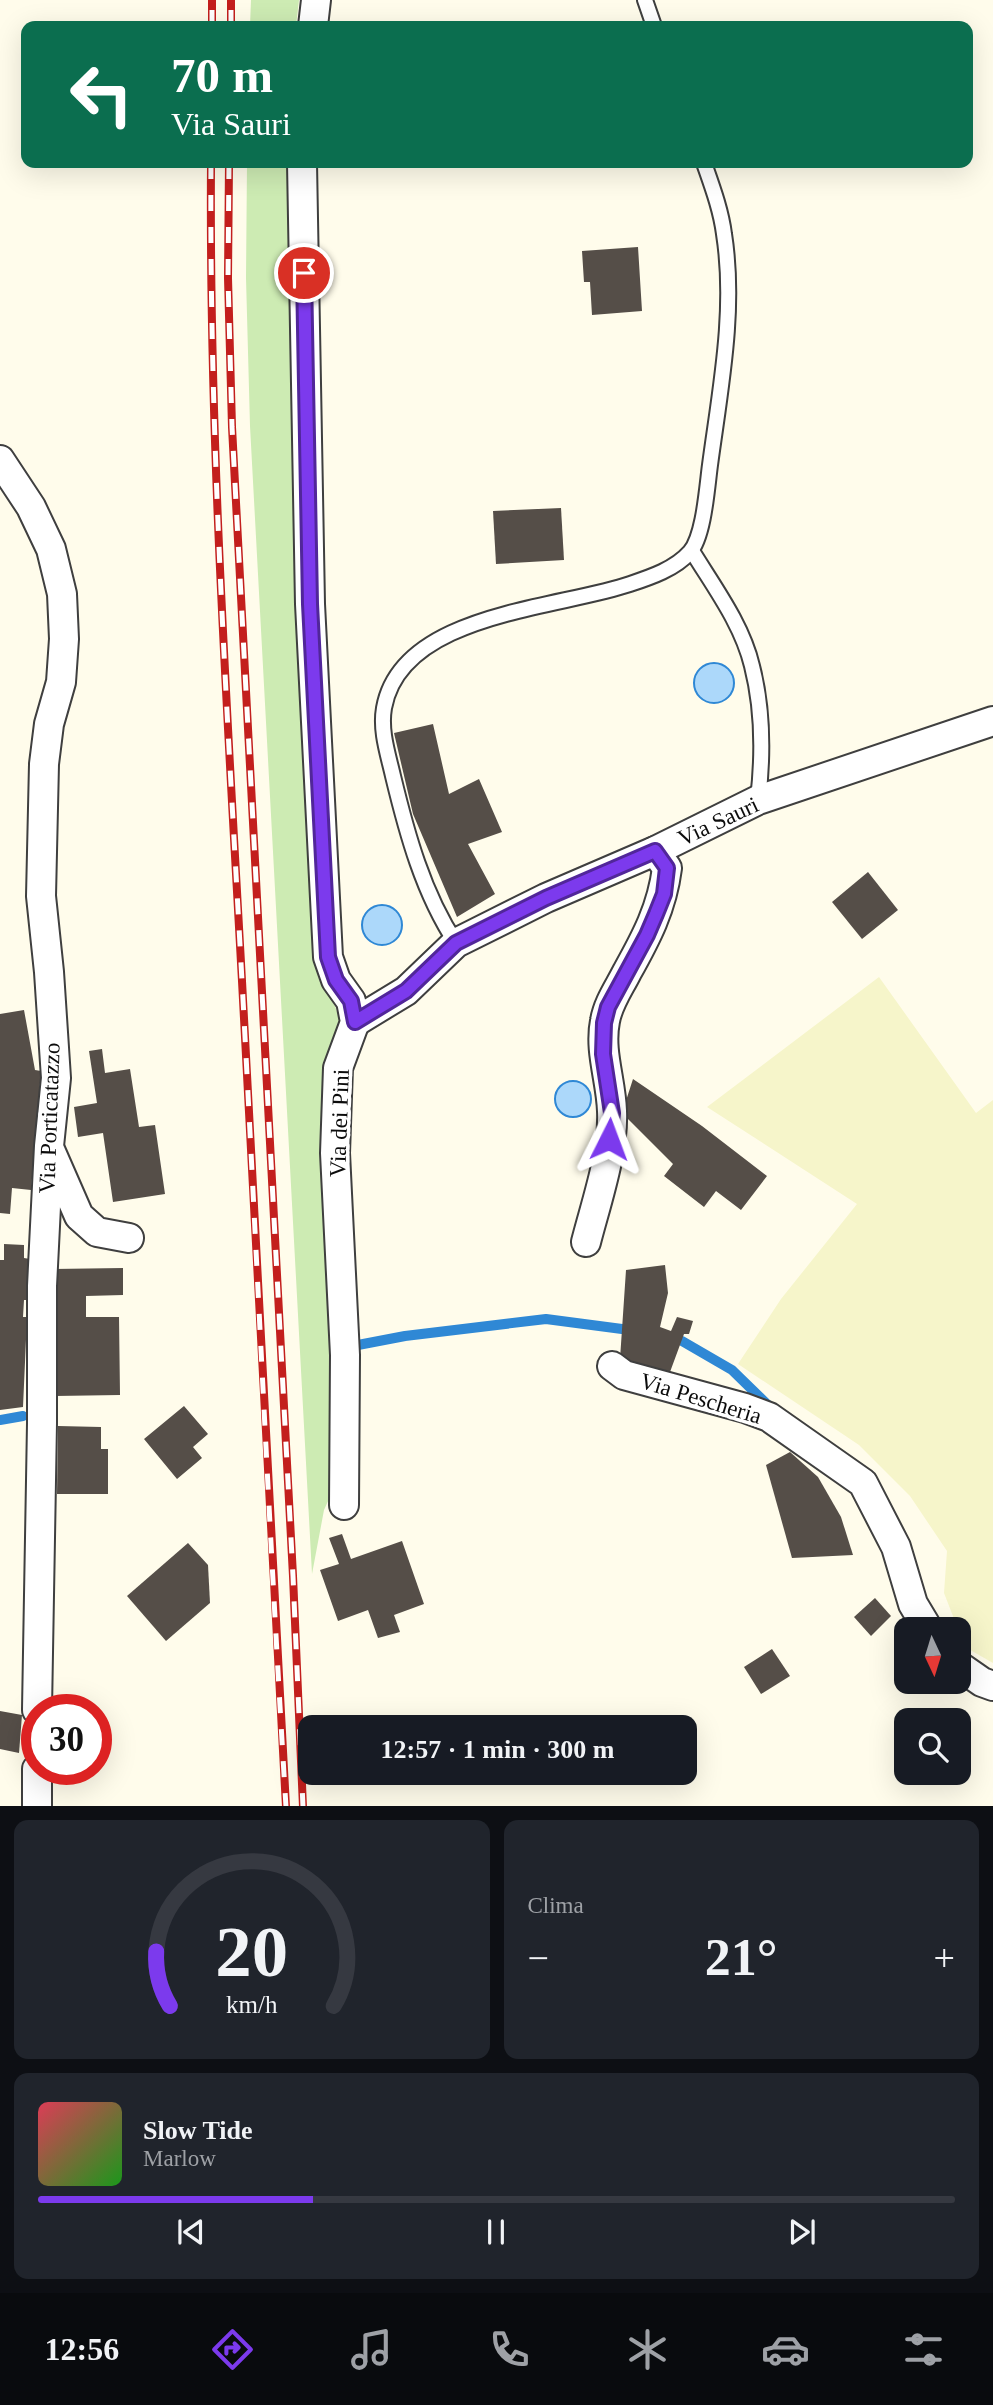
<!DOCTYPE html>
<html lang="it">
<meta charset="utf-8">
<style>
:root{--surface:#171b24;--page:#20242c;--text:#f1f3f6;--muted:#9ea1a6;--line:#363941;--accent:#7c3aed}
body{margin:0;font-family:"Times New Roman",serif;background:var(--page);color:var(--text);height:100vh;display:flex;flex-direction:column;font-size:26px;white-space:nowrap}
*{box-sizing:border-box;margin:0}
p{font-size:23px;color:var(--muted)}
.icon{flex:none;width:38px;height:38px;fill:none;stroke:currentColor;stroke-width:2;stroke-linecap:round;stroke-linejoin:round}
.map{position:relative;height:1806px;overflow:hidden}
.drawer{display:flex;flex-direction:column;gap:14px;padding:14px;background:#0d0f14;flex:1}
.drawer>*{flex:none}
.guide{position:absolute;left:21px;top:21px;width:952px;height:147px;border-radius:14px;box-shadow:0 7px 28px #0002;background:#0b6e4f;color:#fff;overflow:hidden}
.needle{width:46px;rotate:176deg}
.tools{position:absolute;left:894px;top:1617px;display:grid;gap:14px}
.tools a{display:grid;place-items:center;width:77px;height:77px;border-radius:14px;background:var(--surface);box-shadow:0 7px 28px #0002;font-size:35px}
.speed{position:absolute;left:21px;top:1694px;display:flex;gap:14px;font-size:35px;font-weight:700;text-align:center}
.speed>*{display:grid;place-content:center;width:91px;height:91px;border-radius:50%;background:var(--surface);box-shadow:0 7px 28px #0002;line-height:1}
.speed .limit{border:10px solid #d22;background:#fff;color:#111}
.pin{position:absolute;display:grid;place-items:center;width:60px;height:60px;color:#fff;margin:-30px;border:4px solid #fff;border-radius:50%;box-shadow:0 2px 7px #0007}
.me{position:absolute;width:77px;margin:-38px;rotate:3deg;stroke-linejoin:round;filter:drop-shadow(0 0 5px #0008)}
.turn{display:flex;align-items:center;gap:24px;height:147px;padding:0 35px;font-size:32px}
.turn .icon{width:91px;height:91px;stroke-width:2.5}
.turn b{display:block;font-size:49px;line-height:60px}
.big{font-size:52px;font-weight:700;line-height:1.1}
.drawer .card{flex:1;display:flex;flex-direction:column;justify-content:center;gap:10px;min-width:0;padding:0 24px;border-radius:14px;background:var(--page)}
.drawer .dial{align-items:center;gap:0}
.dial svg{height:182px;overflow:visible;fill:none;stroke:var(--line);stroke-width:7;stroke-linecap:round;text-anchor:middle}
.dial text{fill:var(--text);stroke:none}
.song{display:flex;align-items:center;gap:21px}
.cover{width:84px;height:84px;border-radius:10px;background:linear-gradient(135deg,hsl(350 70% 55%),hsl(120 70% 35%))}
.played{height:7px;border-radius:4px;background:linear-gradient(90deg,var(--accent) 30%,var(--line) 30%)}
.keys{display:flex;justify-content:space-around;direction:ltr}
.heat{display:flex;justify-content:space-between;align-items:center;font-size:38px;direction:ltr}
.drawer .tiles{flex:1;display:grid;gap:14px;grid-template-columns:1fr 1fr}
.card:last-child{grid-column:span 2}
.trip{position:absolute;left:298px;top:1715px;width:399px;height:70px;border-radius:14px;background:var(--surface);box-shadow:0 7px 28px #0002;font-weight:700;line-height:70px;text-align:center}
.menu{display:flex;height:112px;justify-content:space-around;align-items:center;background:#090b0e;color:var(--muted)}
.menu .icon{width:49px;height:49px}
.menu .active{color:var(--accent)}
.menu b{font-size:32px;color:var(--text)}
.map>svg:first-child{display:block}
</style>
<div class="map">
<svg width="993" height="1807" viewBox="0 0 993 1807">
<rect width="100%" height="100%" fill="#fffceb"/>
<!-- farmland -->
<path fill="#f6f5ca" d="M 879,977 L 976,1113 L 993,1100 L 993,1663 L 965,1647 L 944,1593 L 947,1551 L 910,1496 L 859,1445 L 738,1364 L 781,1299 L 857,1204 L 707,1107 Z"/>
<!-- green -->
<g fill="#cdebb3">
<path d="M 251,0 L 299,0 L 296,26 L 250,26 Z"/>
<path d="M 247,163 L 287,163 L 298,613 L 310,793 L 318,977 L 335,1006 L 341,1023 L 331,1045 L 323,1108 L 338,1479 L 324,1510 L 312,1574 L 250,426 L 246,278 Z"/>
</g>
<!-- water -->
<g fill="#acd8fa" stroke="#2f88d5" stroke-width="2">
<circle cx="714" cy="683" r="20"/>
<circle cx="382" cy="925" r="20"/>
<circle cx="573" cy="1099" r="18"/>
</g>
<g fill="none" stroke-linecap="round" stroke-linejoin="round">
<!-- stream -->
<g stroke="#2f88d5" stroke-width="10">
<path d="M 682,1341 L 732,1370 L 771,1408"/>
<path d="M 358,1345 L 405,1336 L 546,1319 L 622,1329"/>
<path d="M 0,1420 L 23,1416"/>
</g>
</g>
<!-- building -->
<g fill="#554e48">
<path d="M 638,247 L 642,311 L 592,315 L 590,282 L 584,282 L 582,251 Z"/>
<path d="M 561,508 L 564,560 L 496,564 L 493,511 Z"/>
<path d="M 433,724 L 449,794 L 479,779 L 502,832 L 468,844 L 495,894 L 457,917 L 413,814 L 394,733 Z"/>
<path d="M 868,872 L 898,910 L 862,939 L 832,902 Z"/>
<path d="M 24,1010 L 35,1070 L 41,1071 L 31,1190 L 12,1188 L 10,1214 L 0,1213 L 0,1014 Z"/>
<path d="M 102,1049 L 105,1073 L 130,1069 L 139,1127 L 155,1125 L 165,1194 L 113,1202 L 103,1133 L 78,1137 L 74,1107 L 97,1103 L 89,1051 Z"/>
<path d="M 633,1079 L 702,1126 L 767,1176 L 741,1210 L 716,1191 L 704,1207 L 664,1176 L 673,1164 L 622,1113 Z"/>
<path d="M 4,1244 L 24,1245 L 24,1258 L 30,1259 L 28,1300 L 24,1300 L 23,1317 L 27,1317 L 23,1407 L 0,1410 L 0,1260 L 4,1260 Z"/>
<path d="M 665,1265 L 668,1293 L 660,1327 L 671,1331 L 677,1317 L 693,1321 L 689,1334 L 684,1334 L 670,1372 L 620,1359 L 626,1270 Z"/>
<path d="M 123,1268 L 123,1295 L 86,1296 L 86,1317 L 119,1317 L 120,1395 L 55,1396 L 53,1269 Z"/>
<path d="M 184,1406 L 208,1434 L 193,1447 L 202,1458 L 177,1479 L 144,1439 Z"/>
<path d="M 58,1426 L 101,1427 L 101,1449 L 108,1449 L 108,1494 L 57,1494 Z"/>
<path d="M 790,1452 L 818,1477 L 841,1517 L 853,1555 L 792,1558 L 766,1465 Z"/>
<path d="M 342,1534 L 351,1559 L 402,1541 L 424,1604 L 394,1615 L 400,1632 L 378,1638 L 368,1610 L 338,1621 L 320,1570 L 339,1564 L 329,1538 Z"/>
<path d="M 188,1543 L 208,1565 L 210,1603 L 166,1641 L 127,1596 Z"/>
<path d="M 875,1598 L 891,1616 L 871,1636 L 854,1617 Z"/>
<path d="M 772,1649 L 790,1676 L 761,1694 L 744,1667 Z"/>
<path d="M 0,1711 L 22,1715 L 19,1753 L 0,1749 Z"/>
<path d="M 547,1715 L 559,1719 L 556,1727 L 543,1727 Z"/>
</g>
<g fill="none" stroke-linecap="round" stroke-linejoin="round">
<defs>
<g id="lane">
<path d="M 645,0 L 654,26"/>
<path d="M 692,551 C 714,587 742,624 752,666 C 763,709 763,757 758,800"/>
<path d="M 456,943 C 423,893 407,834 393,776 C 388,754 380,731 384,708 C 401,613 557,609 630,584 C 651,577 675,569 690,552 C 704,536 707,487 710,465 C 720,390 736,310 724,234 C 721,210 712,186 704,163"/>
</g>
<g id="street">
<path d="M 313,26 L 316,0"/>
<path d="M 302,163 L 310,604 L 328,957 L 336,980 L 351,1001 L 355,1022 L 338,1068 L 335,1153 L 345,1355 L 344,1505"/>
<path d="M 0,460 L 31,507 L 51,549 L 62,594 L 64,639 L 61,682 L 49,724 L 44,764 L 41,896 L 49,972 L 56,1078 L 49,1146 L 42,1286 L 42,1423 L 37,1710"/>
<path d="M 355,1022 L 406,991 L 456,943 L 546,898 L 655,851 L 758,800 L 993,721"/>
<path d="M 51,1152 L 79,1216 L 97,1232 L 129,1238"/>
<path d="M 586,1242 C 596,1203 614,1151 612,1111 C 611,1080 599,1051 605,1021 C 608,1003 619,988 627,972 C 646,938 662,908 667,868 L 655,851"/>
<path d="M 612,1366 L 624,1375 L 745,1408 L 769,1417 L 863,1483 L 896,1547 L 913,1604 L 928,1629"/>
<path d="M 959,1666 L 982,1682 L 993,1686"/>
<path d="M 37,1769 L 37,1807"/>
</g>
</defs>
<!-- lane casing -->
<use href="#lane" stroke="#3f3f3f" stroke-width="18"/>
<!-- street casing -->
<use href="#street" stroke="#3f3f3f" stroke-width="32"/>
<!-- lane -->
<use href="#lane" stroke="#fff" stroke-width="14"/>
<!-- street -->
<use href="#street" stroke="#fff" stroke-width="28"/>
<defs>
<g id="rail">
<path d="M 212,26 L 212,0"/>
<path d="M 231,26 L 231,0"/>
<path d="M 211,163 C 209,436 227,708 242,981 C 257,1256 269,1531 286,1807"/>
<path d="M 229,163 L 228,278 L 232,427 L 293,1576 L 303,1807"/>
</g>
</defs>
<!-- rail casing -->
<use href="#rail" stroke="#c31f1d" stroke-width="8"/>
<!-- rail -->
<use href="#rail" stroke="#fff" stroke-width="5" stroke-dasharray="16" stroke-linecap="butt"/>
</g>
<g fill="none" stroke-linecap="round" stroke-linejoin="round">
<defs>
<path id="route" d="M 304,273 L 310,604 L 328,957 L 336,980 L 351,1001 L 355,1022 L 406,991 L 456,943 L 546,898 L 655,851 L 667,868 L 664,894 L 656,914 L 647,935 L 608,1007 L 604,1023 L 603,1054 L 612,1113 L 609,1139"/>
</defs>
<!-- route casing -->
<use href="#route" stroke="#51269a" stroke-width="18"/>
<!-- route -->
<use href="#route" stroke="#7c3aed" stroke-width="12"/>
</g>
<g text-anchor="middle" stroke-width="7" stroke-linejoin="round" paint-order="stroke">
<!-- street labels -->
<g font-size="23" fill="#0c0c0c" stroke="#fff">
<text transform="translate(718 821) rotate(-25)" y="8">Via Sauri</text>
<text transform="translate(49 1118) rotate(-88)" y="8">Via Porticatazzo</text>
<text transform="translate(339 1123) rotate(-88)" y="8">Via dei Pini</text>
<text transform="translate(701 1398) rotate(17)" y="8">Via Pescheria</text>
</g>
</g>
</svg>
<div class="tools">
<a><svg class="needle" viewBox="-14 -14 28 28"><path d="M0-13l5 13h-10z" fill="#e53935"/><path d="M0 13l5-13h-10z" fill="#9ea1a6"/></svg></a>
<a><svg class="icon" aria-label="search" viewBox="0 0 24 24"><circle cx="10" cy="10" r="6"/><path d="M15 15l6 6"/></svg></a>
</div>
<div class="speed"><div class="limit">30</div></div>
<div class="pin" style="left:304px;top:273px;background:#d93025"><svg class="icon" aria-label="arrive" viewBox="0 0 24 24"><path d="M6 21V4h12l-3 4 3 4H6"/></svg></div>
<svg class="me" style="left:609px;top:1139px" viewBox="-20 -20 40 40"><path d="M0-17L14 15 0 8-14 15z" fill="#7c3aed" stroke="#fff" stroke-width="4"/></svg>
<div class="trip">12:57 · 1 min · 300 m</div>
<div class="guide">
<div class="turn"><svg class="icon" aria-label="left" viewBox="0 0 24 24"><path d="M17 20v-9H6M10 6l-5 5 5 5"/></svg><div><b>70 m</b>Via Sauri</div></div>
</div>
</div>
<section class="drawer">
<div class="tiles">
<div class="card dial"><svg viewBox="0 0 100 80">
<path d="M14 69A42 42 0 1 1 86 69"/>
<path d="M14 69A42 42 0 0 1 8 45" stroke="#7c3aed"/>
<text x="50" y="56" font-size="32" font-weight="700">20</text>
<text x="50" y="72" font-size="11">km/h</text>
</svg></div>
<div class="card"><p>Clima</p>
<div class="heat"><a>−</a><b class="big">21°</b><a>+</a></div>
</div>
<div class="card">
<div class="song"><i class="cover"></i><div><b>Slow Tide</b><p>Marlow</p></div></div>
<div class="played"></div>
<div class="keys"><svg class="icon" aria-label="previous" viewBox="0 0 24 24"><path d="M18 5L8 12l10 7zM5 5v14"/></svg><svg class="icon" aria-label="pause" viewBox="0 0 24 24"><path d="M8 5v14M16 5v14"/></svg><svg class="icon" aria-label="next" viewBox="0 0 24 24"><path d="M6 5l10 7-10 7zM19 5v14"/></svg></div>
</div>
</div>
</section>
<nav class="menu">
<b>12:56</b>
<svg class="icon active" aria-label="directions" viewBox="0 0 24 24"><path d="M12 3l9 9-9 9-9-9zM9 14v-3h6M13 9l2 2-2 2"/></svg>
<svg class="icon" aria-label="music" viewBox="0 0 24 24"><path d="M9 18V5l10-2v13"/><circle cx="6" cy="18" r="3"/><circle cx="16" cy="16" r="3"/></svg>
<svg class="icon" aria-label="phone" viewBox="0 0 24 24"><path d="M5 4h4l2 5-3 2q2 4 5 5l2-3 5 2v4C11 20 4 13 5 4z"/></svg>
<svg class="icon" aria-label="climate" viewBox="0 0 24 24"><path d="M12 3v18M4 7l16 10M4 17L20 7"/></svg>
<svg class="icon" aria-label="car" viewBox="0 0 24 24"><path d="M5 17H2v-5l4-1 3-4h7l3 4 3 1v5h-3M9 17h6M6 11h13"/><circle cx="7" cy="17" r="2"/><circle cx="17" cy="17" r="2"/></svg>
<svg class="icon" aria-label="filters" viewBox="0 0 24 24"><path d="M4 7h16M4 17h16"/><circle cx="9" cy="7" r="2"/><circle cx="15" cy="17" r="2"/></svg>
</nav>
